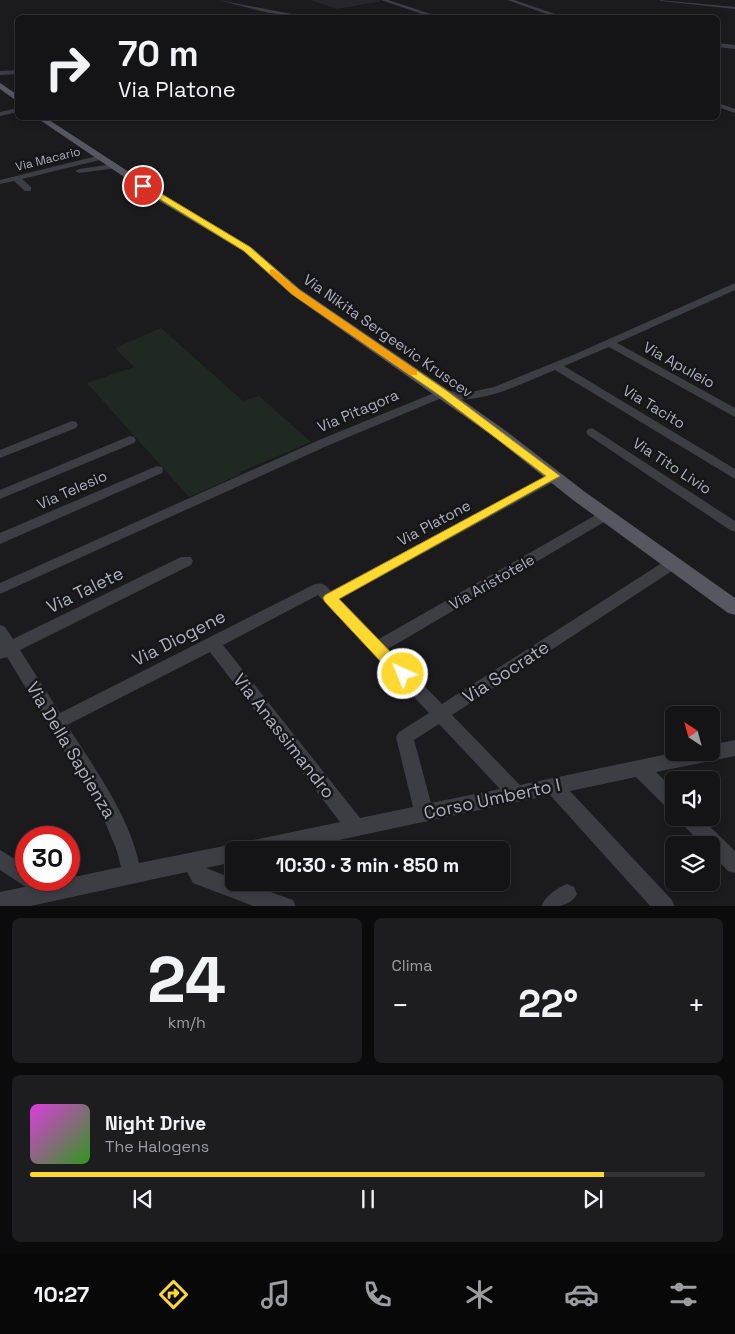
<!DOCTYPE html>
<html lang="it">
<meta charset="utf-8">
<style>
:root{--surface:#141416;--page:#1d1d1f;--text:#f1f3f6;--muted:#9d9ea1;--line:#333335;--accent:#ffd830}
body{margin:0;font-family:"Space Grotesk",sans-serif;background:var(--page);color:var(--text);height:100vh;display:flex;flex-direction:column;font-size:19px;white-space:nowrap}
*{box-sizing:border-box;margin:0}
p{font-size:16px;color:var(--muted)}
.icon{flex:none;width:28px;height:28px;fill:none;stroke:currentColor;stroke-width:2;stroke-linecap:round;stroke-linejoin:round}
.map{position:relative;height:906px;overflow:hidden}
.sheet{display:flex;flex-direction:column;gap:12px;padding:12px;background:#0b0b0c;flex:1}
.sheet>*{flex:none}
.top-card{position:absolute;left:15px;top:15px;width:705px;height:105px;border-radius:8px;box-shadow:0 2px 8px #0003,0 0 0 1px var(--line);background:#141416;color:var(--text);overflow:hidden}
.needle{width:32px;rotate:324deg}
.tools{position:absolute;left:665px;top:706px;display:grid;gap:10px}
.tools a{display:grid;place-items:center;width:55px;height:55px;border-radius:8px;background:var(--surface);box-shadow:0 2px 8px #0003,0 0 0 1px var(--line);font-size:25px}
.speed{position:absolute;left:15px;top:826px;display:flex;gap:10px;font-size:25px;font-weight:700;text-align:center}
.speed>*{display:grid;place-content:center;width:65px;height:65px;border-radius:50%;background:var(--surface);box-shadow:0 2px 8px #0003,0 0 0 1px var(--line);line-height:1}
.speed .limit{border:8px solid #d22;background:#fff;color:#111}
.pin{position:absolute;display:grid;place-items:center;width:42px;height:42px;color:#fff;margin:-21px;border:2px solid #fff;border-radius:50%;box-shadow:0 1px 5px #0007}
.me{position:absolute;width:55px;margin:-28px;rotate:316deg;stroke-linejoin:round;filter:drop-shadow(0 0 4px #0008)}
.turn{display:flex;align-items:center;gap:18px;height:105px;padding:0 20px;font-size:22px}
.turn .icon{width:65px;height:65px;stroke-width:2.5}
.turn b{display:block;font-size:35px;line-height:42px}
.big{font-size:38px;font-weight:700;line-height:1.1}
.sheet .card{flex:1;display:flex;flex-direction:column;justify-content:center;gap:8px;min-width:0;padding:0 18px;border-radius:8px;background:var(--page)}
.sheet .dial{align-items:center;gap:0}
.dial b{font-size:65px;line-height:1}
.song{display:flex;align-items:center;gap:15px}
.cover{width:60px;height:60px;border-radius:8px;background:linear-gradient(135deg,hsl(300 70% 55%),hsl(110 70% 35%))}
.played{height:5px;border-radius:2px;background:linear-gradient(90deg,var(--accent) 85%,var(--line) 85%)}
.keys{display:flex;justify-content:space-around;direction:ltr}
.heat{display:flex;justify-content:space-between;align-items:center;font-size:28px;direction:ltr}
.sheet .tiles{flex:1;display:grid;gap:12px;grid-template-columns:1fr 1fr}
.card:last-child{grid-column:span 2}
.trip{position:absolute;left:225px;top:841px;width:285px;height:50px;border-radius:8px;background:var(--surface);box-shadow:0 2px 8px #0003,0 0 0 1px var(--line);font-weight:700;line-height:50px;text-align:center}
.menu{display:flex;height:80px;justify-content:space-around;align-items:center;background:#080809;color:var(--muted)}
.menu .icon{width:35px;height:35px}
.menu .selected{color:var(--accent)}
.menu b{font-size:22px;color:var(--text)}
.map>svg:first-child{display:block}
</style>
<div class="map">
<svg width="735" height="907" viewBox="0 0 735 907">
<rect width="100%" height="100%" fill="#1b1a1d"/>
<!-- built -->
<path fill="#27262a" d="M 311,0 L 378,0 L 382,1 L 337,9 Z"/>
<!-- green -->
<path fill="#1f2922" d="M 161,328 L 243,401 L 259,396 L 311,442 L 240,472 L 241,474 L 189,497 L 87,383 L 134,367 L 115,348 Z"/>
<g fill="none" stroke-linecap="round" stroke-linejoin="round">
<!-- minor -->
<g fill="#3d3d44" fill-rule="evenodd">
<path d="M 218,0 L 314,18 L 269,13 Z"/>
<path d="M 381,0 L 388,0 L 443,18 L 434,18 Z"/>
<path d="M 507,0 L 514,0 L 567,18 L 558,18 Z"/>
<path d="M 659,0 L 735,7 L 735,9 L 661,1 Z"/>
<path d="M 718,43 L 735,45 L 735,49 L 718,47 Z"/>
<path d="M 18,70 L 18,74 L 0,75 L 0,71 Z"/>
<path d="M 718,103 L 735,109 L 735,113 L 718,107 Z"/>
<path d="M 18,108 L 18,112 L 0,116 L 0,112 Z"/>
<path d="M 101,155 L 105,157 L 104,159 L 22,179 L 31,187 L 31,191 L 25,191 L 14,181 L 0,184 L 0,180 Z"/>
<path d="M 114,164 L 117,164 L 117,168 L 79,173 L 75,171 L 79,169 Z"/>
<path d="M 735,283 L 735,290 L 617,343 L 735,408 L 735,417 L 609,347 L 564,366 L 735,469 L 735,479 L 555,370 C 523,383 478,407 444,397 L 327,446 L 0,594 L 0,583 L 319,440 L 439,391 L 471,392 L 494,387 L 573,355 Z"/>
<path d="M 72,421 L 76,422 L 78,425 L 76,428 L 0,458 L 0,450 Z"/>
<path d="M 592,428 L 735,521 L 735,532 L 730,530 L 588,435 L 586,432 L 588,429 Z"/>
<path d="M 130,436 L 134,437 L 136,440 L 134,443 L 0,499 L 0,490 Z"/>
<path d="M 157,466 L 162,467 L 163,470 L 162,473 L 0,544 L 0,533 Z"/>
<path d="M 554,472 L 560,476 L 559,479 L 340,599 L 379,639 L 601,512 L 611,512 L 613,515 L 611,518 L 388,649 L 442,704 L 668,559 L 678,559 L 680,563 L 678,567 L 452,715 L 520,785 L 677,752 L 711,752 L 711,745 L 735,740 L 735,756 L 656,772 L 674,790 L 674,810 L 667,808 L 636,777 L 570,791 L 672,900 L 675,907 L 651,907 L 550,795 L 292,850 L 234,850 L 234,862 L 206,868 L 234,879 L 234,882 L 243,882 L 293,900 L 296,907 L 256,907 L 193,883 L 187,872 L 26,907 L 0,907 L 0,892 L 58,880 L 69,880 L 69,878 L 121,867 L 117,851 L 100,810 L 7,657 L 0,659 L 0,625 L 5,627 L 13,639 L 181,557 L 191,557 L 193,561 L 191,565 L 20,650 L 60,713 L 315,584 C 323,582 326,585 331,591 ZM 318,595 L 429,713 L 399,732 L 396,737 L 413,807 L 360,818 L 223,645 ZM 210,652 L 340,822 L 249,841 L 242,844 L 241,847 L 234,844 L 139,863 C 128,813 94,768 67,725 ZM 439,724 L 500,789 L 431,803 L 414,740 Z"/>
<path d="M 680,818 L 701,818 L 735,851 L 735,873 L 728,871 L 711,853 L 711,845 L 703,845 L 682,824 Z"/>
<path d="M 0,850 L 26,866 L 26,880 L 35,880 L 33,884 L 26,887 L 0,870 Z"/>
<path d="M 567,884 L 574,887 L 577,894 C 570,907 556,907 541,907 C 545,896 557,888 567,884 Z"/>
</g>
<!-- major -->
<g fill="#575762" fill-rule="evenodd">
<path d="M 0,83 L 18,95 L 18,102 L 0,89 Z"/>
<path d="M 37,118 L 46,118 L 169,198 L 251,247 L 300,289 L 448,390 L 506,431 L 585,492 L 735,598 L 735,615 L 728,613 L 573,500 L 494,437 L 292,295 L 243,251 L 161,202 Z"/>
</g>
</g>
<!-- route -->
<path fill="#ffd830" stroke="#a68c1f" d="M 140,184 L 145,184 L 250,247 L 299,290 L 447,391 L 560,476 L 339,599 L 408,670 L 410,674 L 408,679 L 403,680 L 397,679 L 325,602 L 323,598 L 325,595 L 546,476 L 439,395 L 292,294 L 244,251 L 140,187 Z"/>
<!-- slow -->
<path fill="#f59e0b" d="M 273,269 L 299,290 L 417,371 L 417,375 L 410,375 L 292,294 L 270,274 L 270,270 Z"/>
<g text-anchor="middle" stroke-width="5" stroke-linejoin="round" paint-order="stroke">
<!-- far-street labels -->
<g font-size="12" fill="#acafbd" stroke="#161518">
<text transform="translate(48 159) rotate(-14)" y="4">Via Macario</text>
</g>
<!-- street labels -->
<g font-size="15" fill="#acafbd" stroke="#161518">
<text transform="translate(388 336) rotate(35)" y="5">Via Nikita Sergeevic Kruscev</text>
<text transform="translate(679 365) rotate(29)" y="5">Via Apuleio</text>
<text transform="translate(654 407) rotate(31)" y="5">Via Tacito</text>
<text transform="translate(358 411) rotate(-23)" y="5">Via Pitagora</text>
<text transform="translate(672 466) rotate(33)" y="5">Via Tito Livio</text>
<text transform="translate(72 490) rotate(-24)" y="5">Via Telesio</text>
<text transform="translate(434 523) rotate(-28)" y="5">Via Platone</text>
<text transform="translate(492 582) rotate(-30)" y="5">Via Aristotele</text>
</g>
<!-- near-street labels -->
<g font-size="18" fill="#acafbd" stroke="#161518">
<text transform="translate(85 590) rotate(-26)" y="6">Via Talete</text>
<text transform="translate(179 638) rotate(-27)" y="6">Via Diogene</text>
<text transform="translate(506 672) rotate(-33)" y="6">Via Socrate</text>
<text transform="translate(284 736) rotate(52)" y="6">Via Anassimandro</text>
<text transform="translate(71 750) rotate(59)" y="6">Via Della Sapienza</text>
<text transform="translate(492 799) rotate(-12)" y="6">Corso Umberto I</text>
</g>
</g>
</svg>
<div class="tools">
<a><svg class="needle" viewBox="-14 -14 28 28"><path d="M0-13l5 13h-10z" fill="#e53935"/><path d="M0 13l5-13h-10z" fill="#9d9ea1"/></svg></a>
<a><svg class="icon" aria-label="sound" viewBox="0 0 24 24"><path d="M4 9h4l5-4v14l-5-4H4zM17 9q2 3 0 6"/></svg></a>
<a><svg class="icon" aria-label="layers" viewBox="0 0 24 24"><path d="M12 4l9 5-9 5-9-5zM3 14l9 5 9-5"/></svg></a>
</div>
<div class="speed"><div class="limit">30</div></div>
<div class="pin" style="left:143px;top:186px;background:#d93025"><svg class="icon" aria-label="arrive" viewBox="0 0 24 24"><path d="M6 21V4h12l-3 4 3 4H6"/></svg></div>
<svg class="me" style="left:403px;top:674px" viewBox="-20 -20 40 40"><circle r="17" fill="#ffd830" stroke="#fff" stroke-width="3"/><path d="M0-11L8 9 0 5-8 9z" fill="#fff"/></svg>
<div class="trip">10:30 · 3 min · 850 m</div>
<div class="top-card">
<div class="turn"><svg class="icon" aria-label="right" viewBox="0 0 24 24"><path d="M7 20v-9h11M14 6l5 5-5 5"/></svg><div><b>70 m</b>Via Platone</div></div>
</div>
</div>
<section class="sheet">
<div class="tiles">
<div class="card dial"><b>24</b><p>km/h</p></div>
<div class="card"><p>Clima</p>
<div class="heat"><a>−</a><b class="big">22°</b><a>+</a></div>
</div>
<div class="card">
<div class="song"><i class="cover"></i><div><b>Night Drive</b><p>The Halogens</p></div></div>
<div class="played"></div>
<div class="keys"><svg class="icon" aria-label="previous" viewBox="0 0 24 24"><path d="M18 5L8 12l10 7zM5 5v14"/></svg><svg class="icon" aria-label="pause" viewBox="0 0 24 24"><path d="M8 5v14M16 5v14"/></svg><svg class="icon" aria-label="next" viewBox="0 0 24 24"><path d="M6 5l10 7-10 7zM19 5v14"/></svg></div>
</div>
</div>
</section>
<nav class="menu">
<b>10:27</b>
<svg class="icon selected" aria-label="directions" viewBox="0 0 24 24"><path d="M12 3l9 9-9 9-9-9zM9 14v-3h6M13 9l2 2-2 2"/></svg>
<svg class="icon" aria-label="music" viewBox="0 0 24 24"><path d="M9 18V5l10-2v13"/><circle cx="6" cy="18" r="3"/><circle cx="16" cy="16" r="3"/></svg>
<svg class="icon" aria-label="phone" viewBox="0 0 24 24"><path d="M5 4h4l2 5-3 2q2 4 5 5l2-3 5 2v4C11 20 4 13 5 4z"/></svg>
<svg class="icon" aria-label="climate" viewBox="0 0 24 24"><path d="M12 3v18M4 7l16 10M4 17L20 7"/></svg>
<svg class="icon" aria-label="car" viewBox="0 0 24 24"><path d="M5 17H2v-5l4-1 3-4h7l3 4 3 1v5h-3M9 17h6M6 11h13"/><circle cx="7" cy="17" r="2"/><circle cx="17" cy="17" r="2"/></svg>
<svg class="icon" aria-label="filters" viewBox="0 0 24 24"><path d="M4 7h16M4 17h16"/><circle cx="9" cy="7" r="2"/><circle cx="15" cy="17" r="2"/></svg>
</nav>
